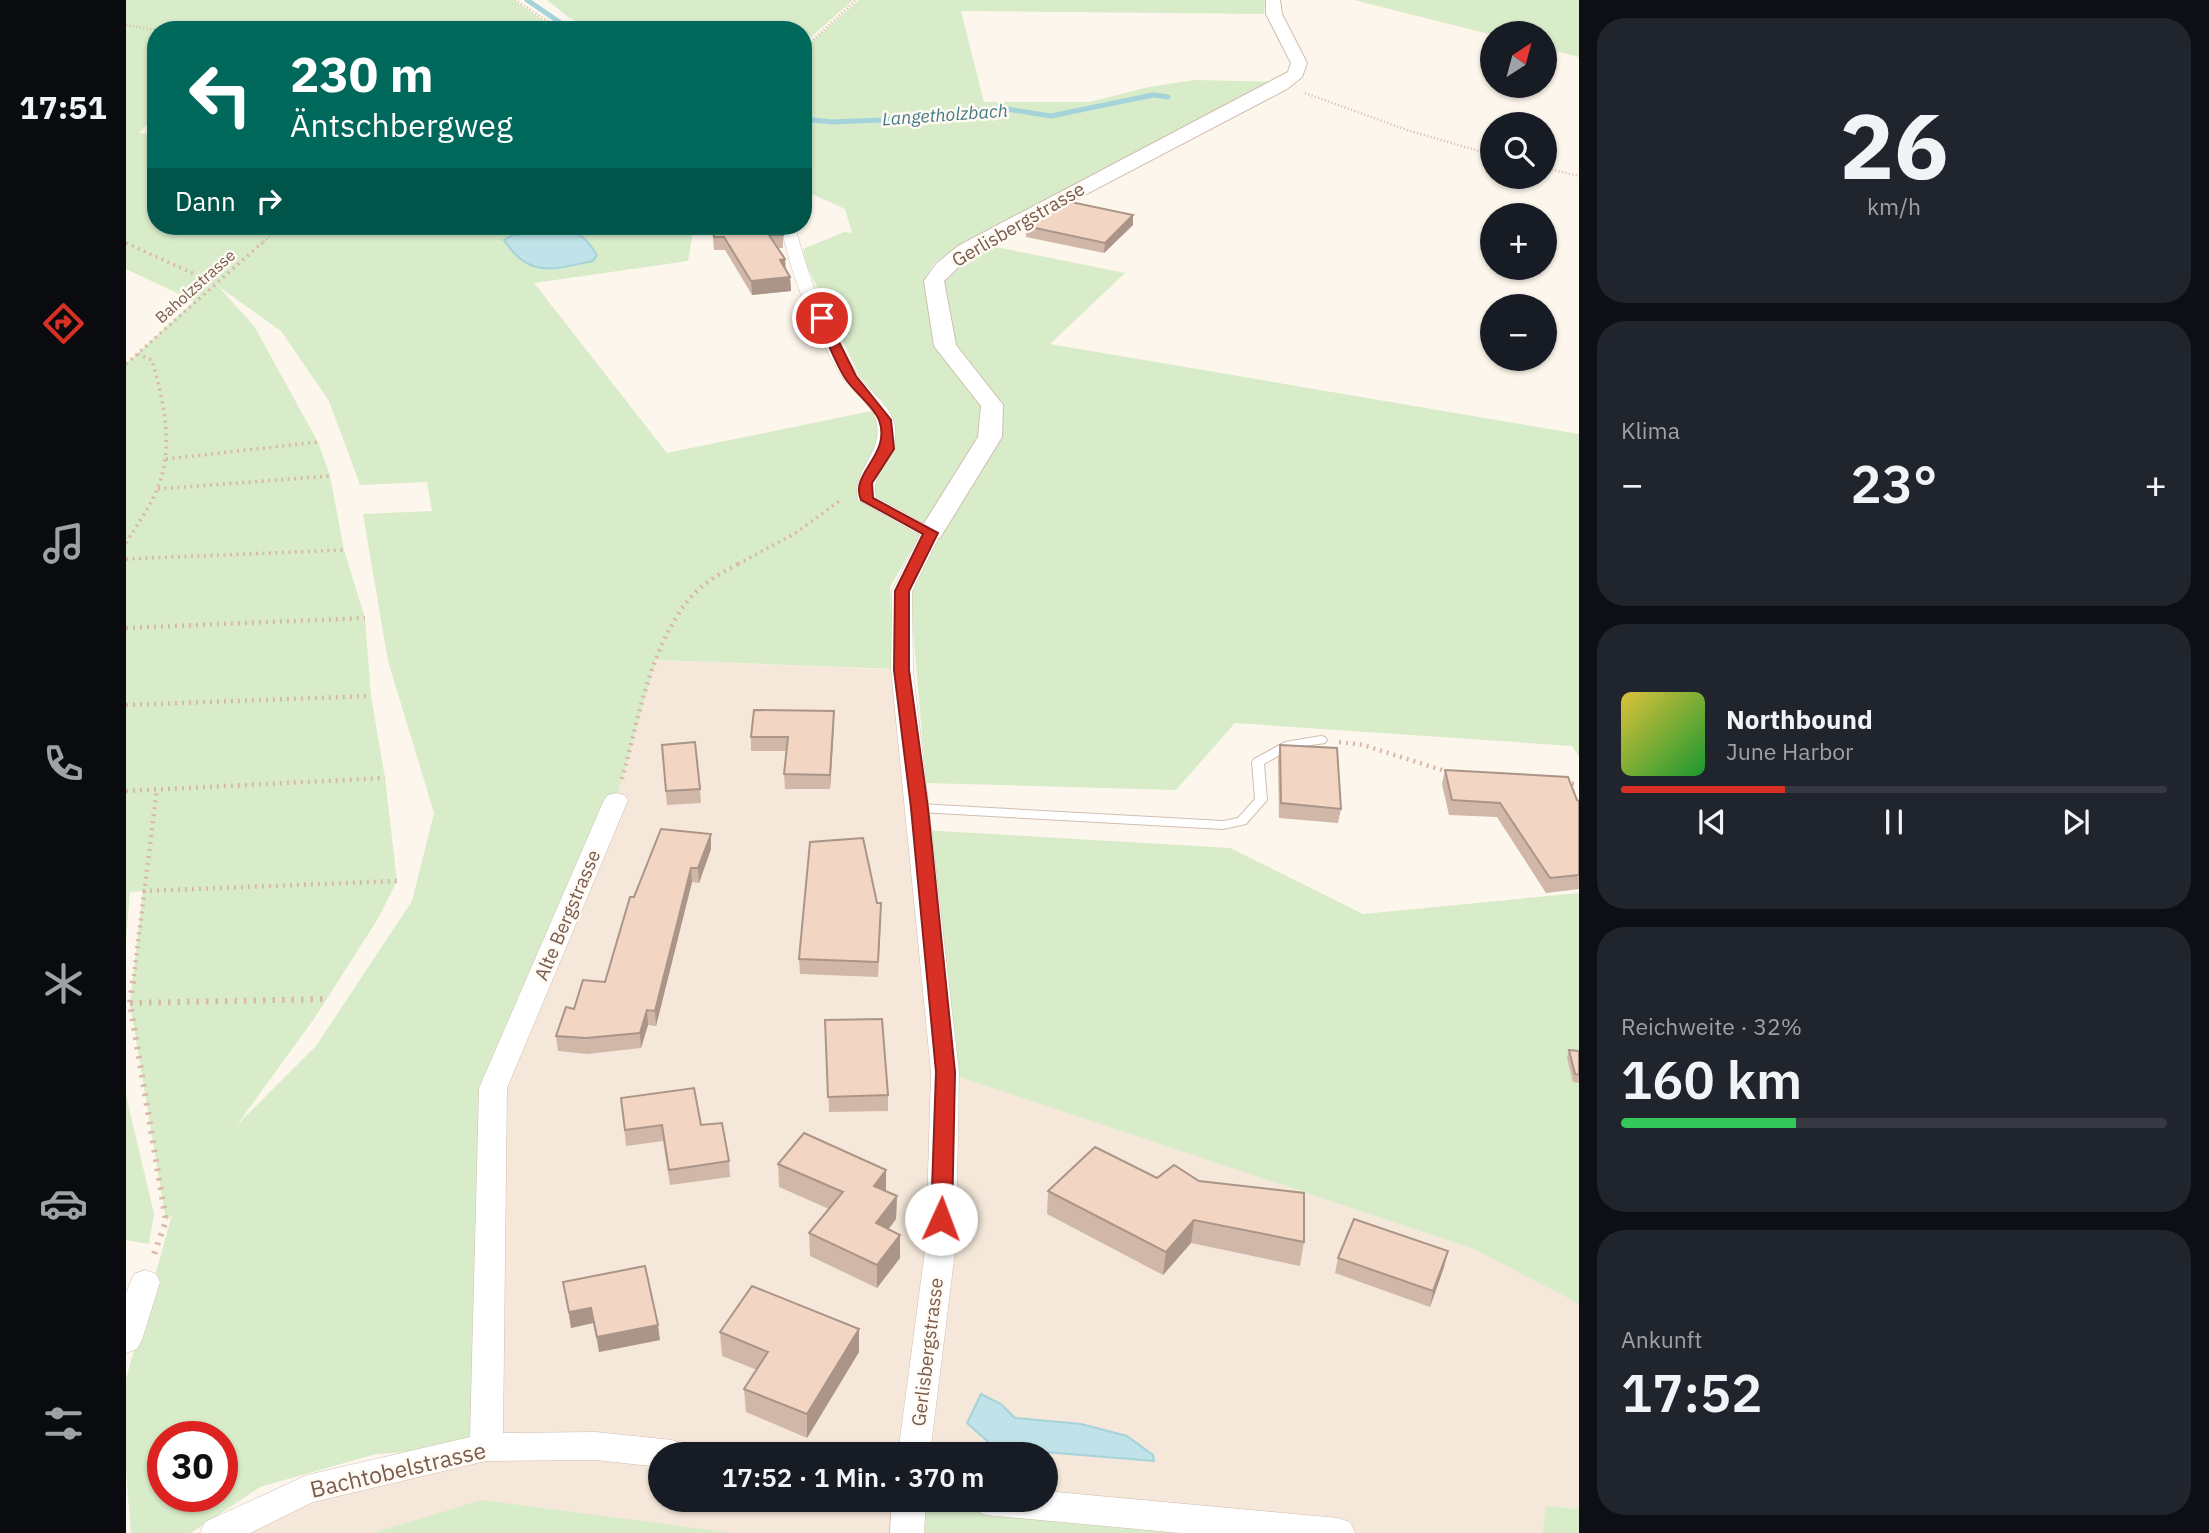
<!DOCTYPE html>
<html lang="de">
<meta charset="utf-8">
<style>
:root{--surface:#171b24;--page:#20242c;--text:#f1f3f6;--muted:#9ea1a6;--line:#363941;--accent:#d93025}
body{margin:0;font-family:"IBM Plex Sans",sans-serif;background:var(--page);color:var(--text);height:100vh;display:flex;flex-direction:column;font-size:26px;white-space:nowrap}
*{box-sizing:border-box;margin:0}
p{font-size:23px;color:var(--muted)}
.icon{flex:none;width:38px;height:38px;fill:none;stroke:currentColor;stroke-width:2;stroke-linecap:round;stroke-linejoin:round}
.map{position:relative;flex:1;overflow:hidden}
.side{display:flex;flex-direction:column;gap:18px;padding:18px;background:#0d0f14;width:630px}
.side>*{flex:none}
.top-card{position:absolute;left:21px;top:21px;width:665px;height:214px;border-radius:28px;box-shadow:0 2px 5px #0004;background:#00695c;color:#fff;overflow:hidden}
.needle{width:46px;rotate:36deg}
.tools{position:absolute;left:1354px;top:21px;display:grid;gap:14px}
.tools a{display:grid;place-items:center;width:77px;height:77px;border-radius:50%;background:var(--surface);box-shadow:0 2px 5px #0004;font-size:35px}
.speed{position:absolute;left:21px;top:1421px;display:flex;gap:14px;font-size:35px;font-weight:700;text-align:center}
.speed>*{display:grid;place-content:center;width:91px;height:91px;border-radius:50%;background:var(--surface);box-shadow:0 2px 5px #0004;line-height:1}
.speed .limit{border:10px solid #d22;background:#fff;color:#111}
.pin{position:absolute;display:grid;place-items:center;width:60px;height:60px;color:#fff;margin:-30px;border:4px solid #fff;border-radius:50%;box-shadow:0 2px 7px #0007}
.me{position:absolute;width:77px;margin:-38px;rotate:2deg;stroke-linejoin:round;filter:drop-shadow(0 0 5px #0008)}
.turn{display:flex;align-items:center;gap:24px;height:147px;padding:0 28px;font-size:32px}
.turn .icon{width:91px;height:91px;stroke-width:2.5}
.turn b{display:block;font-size:49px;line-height:60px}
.then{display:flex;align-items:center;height:66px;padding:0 28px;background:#0003;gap:14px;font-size:26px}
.big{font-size:52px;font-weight:600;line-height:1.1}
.side .widget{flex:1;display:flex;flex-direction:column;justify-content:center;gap:10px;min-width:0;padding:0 24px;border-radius:28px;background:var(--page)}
.side .dial{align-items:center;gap:0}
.dial b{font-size:91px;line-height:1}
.song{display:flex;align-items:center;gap:21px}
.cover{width:84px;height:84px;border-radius:10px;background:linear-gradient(135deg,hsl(50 70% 55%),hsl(130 70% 35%))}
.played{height:7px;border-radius:4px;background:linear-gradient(90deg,var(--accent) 30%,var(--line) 30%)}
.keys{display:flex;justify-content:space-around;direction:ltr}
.heat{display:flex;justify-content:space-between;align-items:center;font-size:38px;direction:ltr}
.charge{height:10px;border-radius:5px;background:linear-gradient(90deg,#34c759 32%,var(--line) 0)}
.trip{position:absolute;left:522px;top:1442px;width:410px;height:70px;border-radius:35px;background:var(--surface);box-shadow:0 2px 5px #0004;font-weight:600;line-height:70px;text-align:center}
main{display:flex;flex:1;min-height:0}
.dock{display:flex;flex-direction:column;width:126px;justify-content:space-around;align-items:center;background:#090b0e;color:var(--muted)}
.dock .icon{width:49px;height:49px}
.dock .active{color:var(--accent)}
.dock b{font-size:32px;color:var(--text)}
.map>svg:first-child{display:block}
</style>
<main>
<nav class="dock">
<b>17:51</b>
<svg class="icon active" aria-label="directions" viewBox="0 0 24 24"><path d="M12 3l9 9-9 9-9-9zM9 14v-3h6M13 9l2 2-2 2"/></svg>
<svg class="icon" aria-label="music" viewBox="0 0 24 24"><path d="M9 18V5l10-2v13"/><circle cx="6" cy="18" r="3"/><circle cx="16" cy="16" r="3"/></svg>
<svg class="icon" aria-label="phone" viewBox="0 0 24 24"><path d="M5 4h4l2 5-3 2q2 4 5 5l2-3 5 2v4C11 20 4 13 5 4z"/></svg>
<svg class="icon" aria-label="climate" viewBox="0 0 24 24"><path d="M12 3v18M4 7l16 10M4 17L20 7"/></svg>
<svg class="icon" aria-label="car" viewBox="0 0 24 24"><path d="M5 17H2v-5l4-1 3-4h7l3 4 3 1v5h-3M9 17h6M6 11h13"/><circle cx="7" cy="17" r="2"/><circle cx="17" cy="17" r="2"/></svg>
<svg class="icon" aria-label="filters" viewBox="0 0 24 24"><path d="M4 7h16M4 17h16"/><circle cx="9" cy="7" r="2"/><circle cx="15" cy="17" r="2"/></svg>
</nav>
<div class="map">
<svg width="1453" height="1533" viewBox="0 0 1453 1533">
<rect width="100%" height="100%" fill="#fdf6ec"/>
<!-- residential -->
<path fill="#f5e8da" d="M 530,660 L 776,670 L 819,1072 L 1348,1249 L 1453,1304 L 1453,1509 L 1420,1506 L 1416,1533 L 1212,1533 L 860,1500 L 919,1500 L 919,1454 L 534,1454 L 534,1500 L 783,1500 L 781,1533 L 117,1533 L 186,1500 L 360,1447 L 367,1088 L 490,800 Z"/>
<!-- green -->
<g fill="#d8ecc9" fill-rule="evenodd">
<path d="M 0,0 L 387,0 L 432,30 L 30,30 L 30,115 L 13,133 L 30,134 L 30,226 L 568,226 L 562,261 L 408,283 L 541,453 L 760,408 L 733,375 L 680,264 L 677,249 L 718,232 L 726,233 L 719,209 L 677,190 L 677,49 L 733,0 L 1139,0 L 1138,14 L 835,11 L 858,102 L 963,102 L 1023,87 L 1069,80 L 1154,82 L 832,247 L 808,263 L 798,280 L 808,345 L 855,406 L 852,436 L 764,587 L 767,669 L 530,660 L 490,800 L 367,1088 L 360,1447 L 250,1454 L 134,1487 L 65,1533 L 5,1533 L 0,1472 L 0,1379 L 46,1215 L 40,1221 L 4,1003 L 17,891 L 4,892 L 0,940 L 0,364 L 68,301 L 0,269 ZM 442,229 L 467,261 C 435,267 413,277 387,253 L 387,235 ZM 92,286 L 155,331 L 203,401 L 234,485 L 301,482 L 306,511 L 237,514 L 262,661 L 308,813 L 286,901 L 190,1046 L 111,1125 L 188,1019 L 253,917 L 271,881 L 259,778 L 245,696 L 239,618 L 218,550 L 204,476 L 192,442 L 128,326 ZM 37,1437 L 96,1437 L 96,1496 L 37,1496 Z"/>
<path d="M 421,0 L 727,0 L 677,44 L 677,30 L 468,30 L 442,17 Z"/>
<path d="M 1228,0 L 1453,0 L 1453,57 L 1419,48 L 1419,33 L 1367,35 Z"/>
<path d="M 855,244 L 999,273 L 924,344 L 1453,434 L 1453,757 L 1446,746 L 1109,723 L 1050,790 L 800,783 L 784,593 L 871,405 L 824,345 L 814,282 Z"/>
<path d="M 796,830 L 1104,848 L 1237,914 L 1453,893 L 1453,1304 L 1348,1249 L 819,1072 Z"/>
<path d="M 0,1095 L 28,1214 L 23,1244 L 0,1240 Z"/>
<path d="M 356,1500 L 608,1533 L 246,1533 Z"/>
<path d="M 783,1500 L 860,1500 L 1212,1533 L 781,1533 Z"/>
<path d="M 1420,1506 L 1453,1509 L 1453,1533 L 1416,1533 Z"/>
</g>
<!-- water -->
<g fill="#bfe3e8" stroke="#a5d3da" stroke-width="2">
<path d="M 442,229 C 457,234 463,243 471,255 L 467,261 C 427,269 403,279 378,240 L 387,235 Z"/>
<path d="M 855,1394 L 875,1404 L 889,1418 L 955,1424 L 1001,1436 L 1027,1455 L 1028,1461 L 869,1448 L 841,1423 Z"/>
</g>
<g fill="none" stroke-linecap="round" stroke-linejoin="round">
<!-- stream -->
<g stroke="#a5d3da" stroke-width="5">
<path d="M 401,0 L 445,30"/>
<path d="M 677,119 L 706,122 L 755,120 L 874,108 L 925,116 L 1027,95 L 1042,97"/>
</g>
<defs>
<path id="service" d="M 1195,736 L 1199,737 L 1201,740 L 1199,743 L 1166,748 L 1138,764 L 1141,800 L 1120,824 L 1097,829 L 793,812 L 787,808 L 793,804 L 1097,821 L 1112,818 L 1129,799 L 1126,762 L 1128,759 L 1159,742 Z"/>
<g id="minor">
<path d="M 655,226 L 669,226 C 682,277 702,331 732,375 C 742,391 762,402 768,422 C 777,455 743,470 750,497 L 815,533 L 786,591 L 787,670 L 833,1072 L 830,1243 L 804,1454 L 772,1454 L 800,1243 L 805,1072 L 765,670 L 766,591 L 794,535 L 732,500 C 725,470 759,453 750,420 C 744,402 724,390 714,374 C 687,329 665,277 655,226 Z"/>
<path d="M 490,793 L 498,795 L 502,800 L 381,1088 L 377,1433 L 470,1432 L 546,1440 L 558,1444 L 562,1454 L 534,1454 L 534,1467 L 470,1460 L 360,1461 L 187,1502 L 124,1533 L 74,1533 L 79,1522 L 181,1475 L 344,1437 L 353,1088 L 478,800 L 482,795 Z"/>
<path d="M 19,1270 L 30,1274 L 34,1282 L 16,1340 L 11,1349 L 0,1353 L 0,1293 L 8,1274 Z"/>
<path d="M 919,1491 L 1212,1518 L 1224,1522 L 1229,1533 L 1054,1533 L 860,1515 L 848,1510 L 843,1500 L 919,1500 Z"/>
<path d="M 766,1500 L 800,1500 L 798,1533 L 764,1533 Z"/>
</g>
<path id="tertiary" d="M 1140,0 L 1154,0 L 1156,14 L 1181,63 L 1176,77 L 1161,89 L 846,254 L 818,281 L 830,345 L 877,405 L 876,437 L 814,538 L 796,538 L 792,533 L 852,437 L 855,406 L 808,346 L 798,281 L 810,264 L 832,246 L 1162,72 L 1165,63 L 1140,14 Z"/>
</defs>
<!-- service casing -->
<use href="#service" stroke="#d1beb0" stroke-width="2"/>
<!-- minor casing -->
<use href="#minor" stroke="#d1beb0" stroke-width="1"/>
<!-- tertiary casing -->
<use href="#tertiary" stroke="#d1beb0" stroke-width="2"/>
<!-- path-far3 -->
<g stroke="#d9b8a5" stroke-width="2.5" stroke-dasharray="1 2.5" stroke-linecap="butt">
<path d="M 389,0 L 435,30"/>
<path d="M 0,25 L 30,30"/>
<path d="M 677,49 L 730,0"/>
<path d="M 1179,93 L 1284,131 L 1367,155"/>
<path d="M 1419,168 L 1453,176"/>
<path d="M 0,243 L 3,244"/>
<path d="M 135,244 L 155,226"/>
</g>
<!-- path-far2 -->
<g stroke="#d9b8a5" stroke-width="3.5" stroke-dasharray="2 4.5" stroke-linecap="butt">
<path d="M 0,243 L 88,283"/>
<path d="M 0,364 L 137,242"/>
<path d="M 40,459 L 192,442"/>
<path d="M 32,489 L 204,476"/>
<path d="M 0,543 C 10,526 22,510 30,492 C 49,449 38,403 26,360 L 12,354"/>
<path d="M 0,559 L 218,550"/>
<path d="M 612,564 L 668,534 L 716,499"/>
</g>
<!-- path-far1 -->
<g stroke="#d9b8a5" stroke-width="4.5" stroke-dasharray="2 5" stroke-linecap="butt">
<path d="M 0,628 L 239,618"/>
<path d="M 0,705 L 245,696"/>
<path d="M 1213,742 L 1237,745 L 1322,772"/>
<path d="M 496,779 C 512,721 523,652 560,603 C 573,585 596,572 616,562"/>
<path d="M 1439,783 L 1453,784"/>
<path d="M 0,791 L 259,778"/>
<path d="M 17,891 L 271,881"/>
<path d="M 7,983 L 31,789"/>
</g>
<!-- path -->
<g stroke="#d9b8a5" stroke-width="6" stroke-dasharray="2.5 7" stroke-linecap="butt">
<path d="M 7,981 L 4,1003 L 40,1221 L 27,1257"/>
<path d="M 4,1003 L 201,999"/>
</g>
<!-- service -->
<use href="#service" fill="#fff" fill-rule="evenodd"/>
<!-- minor -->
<use href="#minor" fill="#fff" fill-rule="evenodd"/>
<!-- tertiary -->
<use href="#tertiary" fill="#fff" fill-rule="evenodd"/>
</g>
<!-- wall -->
<g fill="#d1b7a8">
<path d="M 1007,225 L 978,253 L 900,237 L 900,226 Z"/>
<path d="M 586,226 L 657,235 L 657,248 L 652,248 L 659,269 L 664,277 L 665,291 L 626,295 L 599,250 L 588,250 Z"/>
<path d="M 708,711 L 704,789 L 659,789 L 658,774 L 660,751 L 625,751 L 625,737 Z"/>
<path d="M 536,745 L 574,789 L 575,803 L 541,805 Z"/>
<path d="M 1154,745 L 1215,809 L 1212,823 L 1153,818 L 1152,759 Z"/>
<path d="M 1319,770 L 1453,801 L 1453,889 L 1420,893 L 1371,817 L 1323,815 L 1316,784 Z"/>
<path d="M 585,834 L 585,849 L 573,883 L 566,882 L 530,1026 L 522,1025 L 515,1048 L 461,1054 L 432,1051 L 430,1036 L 448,1009 L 479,982 L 508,897 Z"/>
<path d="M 755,918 L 752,977 L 674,974 L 673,959 Z"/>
<path d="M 700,1035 L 762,1095 L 762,1111 L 703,1112 Z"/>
<path d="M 1443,1050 L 1453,1051 L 1453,1083 L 1447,1082 L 1441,1058 Z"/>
<path d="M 495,1098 L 575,1125 L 603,1161 L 604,1177 L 544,1185 L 537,1141 L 500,1146 Z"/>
<path d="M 652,1164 L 760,1170 L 760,1191 L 771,1196 L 770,1219 L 763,1229 L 774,1258 L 751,1288 L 684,1256 L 683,1233 L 703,1209 L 653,1187 Z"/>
<path d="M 1031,1178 L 1073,1181 L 1178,1242 L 1174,1266 L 1065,1243 L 1037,1275 L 921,1214 L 922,1191 Z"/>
<path d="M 1322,1251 L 1318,1267 L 1304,1307 L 1209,1273 L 1212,1258 Z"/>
<path d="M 437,1282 L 534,1340 L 473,1352 L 467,1323 L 445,1328 Z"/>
<path d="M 594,1332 L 733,1352 L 681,1438 L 620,1412 L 618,1389 L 631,1370 L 596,1356 Z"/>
</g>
<!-- shaded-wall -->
<g fill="#aa9588">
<path d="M 1007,215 L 1007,225 L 978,253 L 979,243 Z"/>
<path d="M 659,259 L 660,273 L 654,260 Z"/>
<path d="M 664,277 L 665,291 L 626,295 L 625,281 Z"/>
<path d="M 708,711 L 708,725 L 704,789 L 704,775 Z"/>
<path d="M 585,834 L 585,849 L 573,883 L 572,868 Z"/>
<path d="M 565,868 L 566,882 L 530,1026 L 529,1011 Z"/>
<path d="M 521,1010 L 522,1025 L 515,1048 L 514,1033 Z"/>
<path d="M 760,1170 L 760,1192 L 748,1186 Z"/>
<path d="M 771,1196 L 770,1219 L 749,1246 L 750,1223 Z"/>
<path d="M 1068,1220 L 1065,1243 L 1037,1275 L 1040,1252 Z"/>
<path d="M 774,1235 L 774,1258 L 751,1288 L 751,1265 Z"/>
<path d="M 1322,1251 L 1318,1267 L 1304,1307 L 1307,1291 Z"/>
<path d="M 465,1308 L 467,1323 L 445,1328 L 443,1312 Z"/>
<path d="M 532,1325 L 534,1340 L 473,1352 L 471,1337 Z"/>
<path d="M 733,1329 L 733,1352 L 681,1438 L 681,1414 Z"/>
</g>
<!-- building -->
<g fill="#f3d5c3" stroke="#aa9588" stroke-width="2">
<path d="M 932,202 L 945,202 L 1007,215 L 979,243 L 900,226 Z"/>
<path d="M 587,226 L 655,226 L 657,235 L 643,235 L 659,259 L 654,260 L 664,277 L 625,281 L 598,237 L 588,237 Z"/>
<path d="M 628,710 L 708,711 L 704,775 L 658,774 L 662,737 L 625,737 Z"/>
<path d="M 569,742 L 574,789 L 540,791 L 536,745 Z"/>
<path d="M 1154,745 L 1211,748 L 1215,809 L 1155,803 Z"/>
<path d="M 1319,770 L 1442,777 L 1451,800 L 1453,801 L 1453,875 L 1424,878 L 1374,803 L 1326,800 Z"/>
<path d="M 535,829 L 585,834 L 572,868 L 565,868 L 529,1011 L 521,1010 L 514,1033 L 460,1038 L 430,1036 L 440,1007 L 448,1009 L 457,980 L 479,982 L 504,897 L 508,897 Z"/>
<path d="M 737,838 L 751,903 L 755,903 L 752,962 L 673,959 L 684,842 Z"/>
<path d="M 756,1019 L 762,1095 L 702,1097 L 699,1020 Z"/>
<path d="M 1443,1050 L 1453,1051 L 1453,1075 L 1449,1074 Z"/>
<path d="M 568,1088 L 575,1125 L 596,1123 L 603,1161 L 543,1170 L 536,1125 L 499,1130 L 495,1098 Z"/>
<path d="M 678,1133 L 760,1170 L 748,1186 L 771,1196 L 750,1223 L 774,1235 L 751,1265 L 683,1233 L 717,1192 L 652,1164 Z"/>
<path d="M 969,1147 L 1031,1178 L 1048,1165 L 1073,1181 L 1178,1193 L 1178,1242 L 1068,1220 L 1040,1252 L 922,1191 Z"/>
<path d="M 1228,1219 L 1322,1251 L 1307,1291 L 1212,1258 Z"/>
<path d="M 519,1266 L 532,1325 L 471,1337 L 465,1308 L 443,1312 L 437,1282 Z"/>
<path d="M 626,1286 L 733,1329 L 681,1414 L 618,1389 L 642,1352 L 594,1332 Z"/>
</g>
<!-- route -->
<path fill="#d93025" stroke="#8d1f18" stroke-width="2" d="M 693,316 L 700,316 L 730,376 L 765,420 L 768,449 L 746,483 L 747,498 L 812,533 L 783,591 L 783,670 L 802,808 L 829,1072 L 826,1219 L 823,1224 L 808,1224 L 805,1219 L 810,1072 L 785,808 L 768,670 L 769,591 L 797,534 L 735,500 C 723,473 766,455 753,420 C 747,405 728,392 719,378 C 708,360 700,338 691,318 Z"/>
<g text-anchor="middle" stroke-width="5" stroke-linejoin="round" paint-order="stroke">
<!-- far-street labels -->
<g font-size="16" fill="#7a5c4d" stroke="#fffaf3">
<text transform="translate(69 286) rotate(-42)" y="6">Baholzstrasse</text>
</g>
<!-- far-water labels -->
<g font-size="18" font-style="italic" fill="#437c86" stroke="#fffaf3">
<text transform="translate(819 115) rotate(-4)" y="6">Langetholzbach</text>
</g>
<!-- street labels -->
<g font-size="19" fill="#7a5c4d" stroke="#fffaf3">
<text transform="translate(892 224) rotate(-30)" y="7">Gerlisbergstrasse</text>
<text transform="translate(441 915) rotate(-67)" y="7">Alte Bergstrasse</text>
<text transform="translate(801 1352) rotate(-83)" y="7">Gerlisbergstrasse</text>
</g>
<!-- near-street labels -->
<g font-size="23" fill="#7a5c4d" stroke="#fffaf3">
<text transform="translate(272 1470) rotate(-13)" y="8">Bachtobelstrasse</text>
</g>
</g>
</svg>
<div class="tools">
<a><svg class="needle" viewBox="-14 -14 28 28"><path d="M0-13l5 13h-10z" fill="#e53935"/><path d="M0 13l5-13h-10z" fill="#9ea1a6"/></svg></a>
<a><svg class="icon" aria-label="search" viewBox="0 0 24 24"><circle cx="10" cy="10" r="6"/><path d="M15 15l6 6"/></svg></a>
<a>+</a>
<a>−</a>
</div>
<div class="speed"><div class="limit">30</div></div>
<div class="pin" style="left:696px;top:318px;background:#d93025"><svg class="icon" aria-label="arrive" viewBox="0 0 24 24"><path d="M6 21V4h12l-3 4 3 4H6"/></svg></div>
<svg class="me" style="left:815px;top:1219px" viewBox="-20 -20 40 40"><circle r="19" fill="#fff"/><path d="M0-13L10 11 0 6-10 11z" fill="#d93025"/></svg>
<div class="trip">17:52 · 1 Min. · 370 m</div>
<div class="top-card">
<div class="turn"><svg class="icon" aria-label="left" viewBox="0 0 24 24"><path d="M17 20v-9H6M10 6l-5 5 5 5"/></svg><div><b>230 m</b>Äntschbergweg</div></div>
<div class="then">Dann<svg class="icon" aria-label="right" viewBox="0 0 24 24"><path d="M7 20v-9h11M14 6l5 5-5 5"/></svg></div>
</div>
</div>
<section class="side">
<div class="widget dial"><b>26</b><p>km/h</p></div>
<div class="widget"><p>Klima</p>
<div class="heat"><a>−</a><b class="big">23°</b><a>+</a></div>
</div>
<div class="widget">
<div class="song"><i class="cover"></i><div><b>Northbound</b><p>June Harbor</p></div></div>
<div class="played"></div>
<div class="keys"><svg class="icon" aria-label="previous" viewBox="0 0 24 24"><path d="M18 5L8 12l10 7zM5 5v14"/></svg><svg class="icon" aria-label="pause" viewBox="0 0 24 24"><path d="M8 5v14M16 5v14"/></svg><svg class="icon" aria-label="next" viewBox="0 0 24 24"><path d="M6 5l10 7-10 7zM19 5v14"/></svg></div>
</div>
<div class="widget"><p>Reichweite · 32%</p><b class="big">160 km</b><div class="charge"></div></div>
<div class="widget"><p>Ankunft</p><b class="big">17:52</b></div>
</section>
</main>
